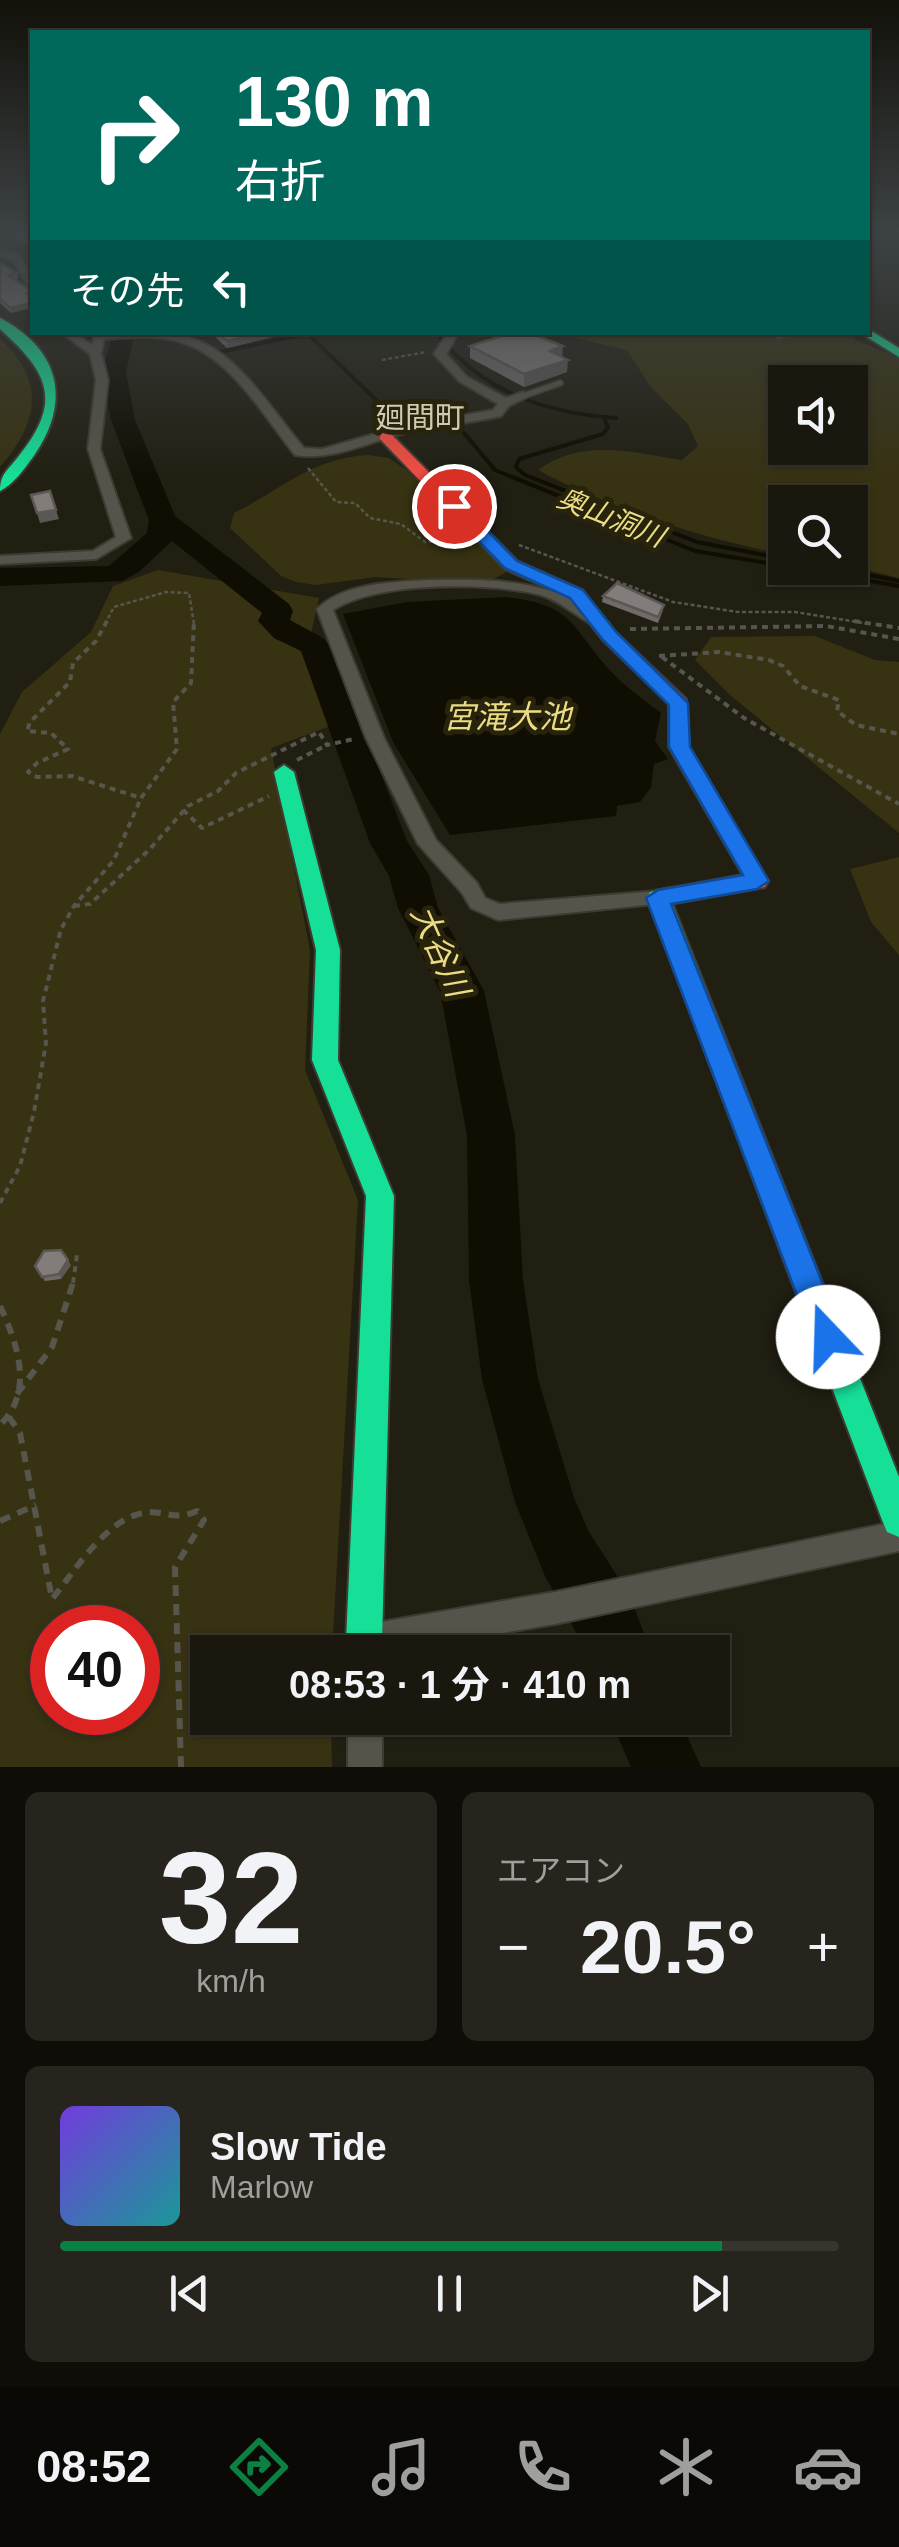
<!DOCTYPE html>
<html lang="ja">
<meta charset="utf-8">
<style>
:root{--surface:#19170e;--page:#26241c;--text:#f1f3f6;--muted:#9f9f9e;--line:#37362e;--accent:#0b8043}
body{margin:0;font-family:Helvetica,"Noto Sans JP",sans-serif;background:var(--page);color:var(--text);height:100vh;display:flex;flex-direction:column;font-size:38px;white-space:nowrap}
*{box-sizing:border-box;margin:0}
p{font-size:32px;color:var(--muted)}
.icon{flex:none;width:55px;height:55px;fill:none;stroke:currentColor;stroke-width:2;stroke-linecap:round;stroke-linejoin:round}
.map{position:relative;height:1767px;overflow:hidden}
.drawer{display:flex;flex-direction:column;gap:25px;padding:25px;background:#0e0d08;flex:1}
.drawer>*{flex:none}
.top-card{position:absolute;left:30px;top:30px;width:840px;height:305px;border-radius:0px;box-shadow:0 2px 8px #0004,0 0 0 2px var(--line);background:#00695c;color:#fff;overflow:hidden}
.controls{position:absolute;left:768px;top:365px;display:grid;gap:20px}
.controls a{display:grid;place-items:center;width:100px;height:100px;border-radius:0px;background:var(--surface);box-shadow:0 2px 8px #0004,0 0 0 2px var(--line);font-size:50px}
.speed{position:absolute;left:30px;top:1605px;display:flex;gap:20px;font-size:50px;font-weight:700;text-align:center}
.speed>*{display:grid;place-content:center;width:130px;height:130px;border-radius:50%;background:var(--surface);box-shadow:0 2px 8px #0004,0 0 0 2px var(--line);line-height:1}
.speed .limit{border:15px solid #d22;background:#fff;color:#111}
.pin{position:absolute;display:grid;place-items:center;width:85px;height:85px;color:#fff;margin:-42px;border:5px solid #fff;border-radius:50%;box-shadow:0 2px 10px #0007}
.me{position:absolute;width:110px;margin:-55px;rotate:339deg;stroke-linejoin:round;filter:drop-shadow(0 0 8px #0008)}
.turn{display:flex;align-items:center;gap:35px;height:210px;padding:0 40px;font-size:45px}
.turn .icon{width:130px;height:130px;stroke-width:2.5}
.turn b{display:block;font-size:70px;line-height:85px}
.then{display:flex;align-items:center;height:95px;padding:0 40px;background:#0003;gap:20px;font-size:38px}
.big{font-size:75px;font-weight:700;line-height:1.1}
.drawer .tile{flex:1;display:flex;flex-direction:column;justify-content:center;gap:15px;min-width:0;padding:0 35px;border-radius:15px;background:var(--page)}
.drawer .dial{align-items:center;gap:0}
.dial b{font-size:130px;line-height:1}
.song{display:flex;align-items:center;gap:30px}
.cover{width:120px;height:120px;border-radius:15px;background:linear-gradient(135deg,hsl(260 70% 55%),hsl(180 70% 35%))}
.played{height:10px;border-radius:5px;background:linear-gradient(90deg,var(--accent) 85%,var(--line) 85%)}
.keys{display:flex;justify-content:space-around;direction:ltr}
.heat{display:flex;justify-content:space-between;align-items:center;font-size:55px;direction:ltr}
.drawer .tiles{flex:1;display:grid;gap:25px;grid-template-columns:1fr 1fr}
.tile:last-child{grid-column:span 2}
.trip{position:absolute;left:190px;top:1635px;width:540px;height:100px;border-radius:0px;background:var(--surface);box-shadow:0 2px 8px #0004,0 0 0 2px var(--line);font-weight:700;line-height:100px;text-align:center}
.tab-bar{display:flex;height:160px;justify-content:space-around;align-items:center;background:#0a0906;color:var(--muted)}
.tab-bar .icon{width:70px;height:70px}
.tab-bar .active{color:var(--accent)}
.tab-bar b{font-size:45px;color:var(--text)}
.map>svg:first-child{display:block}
</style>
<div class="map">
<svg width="899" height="1767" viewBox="0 0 899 1767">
<rect width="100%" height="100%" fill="#211f12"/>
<!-- green -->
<g fill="#373212" fill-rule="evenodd">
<path d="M 553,333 L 850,333 L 856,340 L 899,358 L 899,578 L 850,566 L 850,502 L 785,502 L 785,554 C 711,542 604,506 538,470 C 582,438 632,452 682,460 L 698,446 L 688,424 L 650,386 L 627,350 ZM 785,382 L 850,382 L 850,448 L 785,448 Z"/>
<path d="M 0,339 C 46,381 39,422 0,467 Z"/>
<path d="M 368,455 L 389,458 L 405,469 L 505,566 L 505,573 L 489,581 L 474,583 L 375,577 L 316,585 L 296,582 L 281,576 L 230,528 L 234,513 C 284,488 310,459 368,455 Z"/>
<path d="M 158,570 L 319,598 L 308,647 L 333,725 L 271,748 L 310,950 L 305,1070 L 358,1200 L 332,1652 L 208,1652 L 208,1718 L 331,1718 L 332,1767 L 0,1767 L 0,734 L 22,692 L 91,632 L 113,586 ZM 52,1628 L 138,1628 L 138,1712 L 52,1712 Z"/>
<path d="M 815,636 L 875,660 L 899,662 L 899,833 L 730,695 L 695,660 L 711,637 Z"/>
<path d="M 899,857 L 899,955 L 871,922 L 850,869 Z"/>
</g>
<!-- water -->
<path fill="#100d02" d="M 506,597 C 571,605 568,621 606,666 C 621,684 643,699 661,713 L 655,741 L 668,759 L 654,764 L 651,787 L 640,802 L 617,806 L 616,816 L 450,835 L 393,742 L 343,614 L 407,602 Z"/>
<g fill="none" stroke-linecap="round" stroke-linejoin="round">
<!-- stream -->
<g stroke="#100d02" stroke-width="4">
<path d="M 436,332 C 480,391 544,413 616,418"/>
<path d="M 308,334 L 403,426 L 450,416"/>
<path d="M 181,336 L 220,352 L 315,332"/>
<path d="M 604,418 L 608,427 L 603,434 L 519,459 L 516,467 L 525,475 L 697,542 L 785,559"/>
<path d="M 458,426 L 495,470 L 695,551 L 785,566"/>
<path d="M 796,568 L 899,586"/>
<path d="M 836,568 L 899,581"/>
</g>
<!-- river -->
<g fill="#100d02" fill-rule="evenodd">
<path d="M 113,332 L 135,332 L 126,372 L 135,420 L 175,516 L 289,604 L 293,611 L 290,620 L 323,638 L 332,649 L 407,841 L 429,875 L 438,908 L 484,991 L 515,1135 L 523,1280 L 538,1379 L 574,1498 L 589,1532 L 630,1596 L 651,1652 L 587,1652 L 545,1576 L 515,1502 L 482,1379 L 469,1280 L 467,1135 L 440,991 L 398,908 L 389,876 L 370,843 L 301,651 L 274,638 L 258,621 L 262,613 L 172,541 L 140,571 L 122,581 L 0,586 L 0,568 L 109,566 L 147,533 L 149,520 L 111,420 L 102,372 Z"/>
<path d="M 610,1718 L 679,1718 L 701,1767 L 631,1767 Z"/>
</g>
<defs>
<path id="lane" d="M 523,396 L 560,383"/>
<g id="street">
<path d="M 0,250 L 20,256 L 32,277 L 32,288 L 27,285 L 13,260 L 0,256 Z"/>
<path d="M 60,332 L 73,332 L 92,345 L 95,332 C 126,332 158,329 188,337 C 238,351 272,411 304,448 L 322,449 L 399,427 L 493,410 L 498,404 L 459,381 L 434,354 L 448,332 L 459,332 L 446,354 L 467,377 L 506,398 L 523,392 L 529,396 L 509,406 L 501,416 C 468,423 434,427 401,434 C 366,443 332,461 295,455 C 265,418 232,359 184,343 C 159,335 130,337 104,339 L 101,353 L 108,380 L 100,449 L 131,538 L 96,559 L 0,564 L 0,556 L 93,551 L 116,537 L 88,449 L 96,380 L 90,354 Z"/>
<path d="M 784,332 L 802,332 L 777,339 L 777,335 Z"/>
<path d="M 431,580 C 495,579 558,579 609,623 L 601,628 L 595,626 C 577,617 561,601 541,595 C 490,582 378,581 333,610 L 384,738 L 436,840 L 477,883 L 485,898 L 500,904 L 658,891 L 668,898 L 665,903 L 498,920 L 471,908 L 462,893 L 418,844 L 366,738 L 317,609 C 345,582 394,582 431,580 Z"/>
<path d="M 899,1521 L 899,1551 L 555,1624 L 391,1652 L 348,1652 L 353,1630 L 364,1625 L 555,1592 Z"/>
<rect x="348" y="1718" width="34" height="49"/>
</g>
<g id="fast">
<path d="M 0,318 C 61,350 72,403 33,457 C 24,469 14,484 0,491 C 0,474 8,470 18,457 C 64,401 48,372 0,329 Z"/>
<path d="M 868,329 L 899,348 L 899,357 L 859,332 L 868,332 Z"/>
<path d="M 284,765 L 294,772 L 340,950 L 338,1060 L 394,1196 L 382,1641 L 378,1652 L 350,1652 L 346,1641 L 366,1196 L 312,1060 L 316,950 L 274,772 Z"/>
<path d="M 669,888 L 680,896 L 672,903 L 899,1477 L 899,1537 L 887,1532 L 882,1520 L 647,898 L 650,892 Z"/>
</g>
<path id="jam" d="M 380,433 L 390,433 L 517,561 L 582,590 L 615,632 L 686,699 L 689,747 L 768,881 L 765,887 L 669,904 L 661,902 L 658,896 L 661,890 L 743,875 L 669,747 L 669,704 L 603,640 L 570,598 L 505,569 L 380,439 Z"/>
</defs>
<!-- lane casing -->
<use href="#lane" stroke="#3d3b32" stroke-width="8"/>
<!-- street casing -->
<use href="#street" stroke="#3d3b32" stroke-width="4"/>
<!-- fast casing -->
<use href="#fast" stroke="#3d3b32" stroke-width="4"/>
<!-- jam casing -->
<use href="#jam" stroke="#3d3b32" stroke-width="4"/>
<!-- path-far2 -->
<g stroke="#57564d" stroke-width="2.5" stroke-dasharray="4 2.5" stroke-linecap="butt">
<path d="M 382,360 L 426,352"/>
<path d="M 308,468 L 336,502 L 355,503 L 370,518 L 401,524 L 425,542 L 449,540 L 464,546"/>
<path d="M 519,545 L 673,602 L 738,612 L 795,612 L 870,624"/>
<path d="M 105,624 L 114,607 L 166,592 L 189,593 L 194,624"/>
</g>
<!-- path-far1 -->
<g stroke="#57564d" stroke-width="4" stroke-dasharray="6 5" stroke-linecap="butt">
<path d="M 107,621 L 96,641 L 73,663 L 70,682 L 30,722 L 27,731 L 51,733 L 68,749 L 37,763 L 28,772 L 37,777 L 72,776 L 141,798"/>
<path d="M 854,621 L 899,628"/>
<path d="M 630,629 L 826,626 L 899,639"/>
<path d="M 659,656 L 719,652 L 769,660 L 783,666 L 800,686 L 839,700 L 837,711 L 856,725 L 899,734"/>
<path d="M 662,657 L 744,718 L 899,804"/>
<path d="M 297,760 L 327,745"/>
<path d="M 141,798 L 177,749 L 173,702 L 191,683 L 194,621"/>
<path d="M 183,810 L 202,828 L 269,796"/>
<path d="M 74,906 L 90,904 L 149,850 L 188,806 L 218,791 L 236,773 L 319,732 L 327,745 L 354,739"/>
<path d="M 0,1203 L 20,1166 L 34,1112 L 46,1043 L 43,1001 L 61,929 L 74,906 L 114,860 L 141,798"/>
<path d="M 73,1283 L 77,1255"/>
</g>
<!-- path -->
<g stroke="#57564d" stroke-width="6" stroke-dasharray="11 8" stroke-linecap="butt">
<path d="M 0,1306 C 17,1343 35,1391 0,1425"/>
<path d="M 17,1394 L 52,1347 L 74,1280"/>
<path d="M 9,1417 L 20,1433 L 52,1599 C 75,1571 105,1520 143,1513 C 165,1509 173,1522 197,1511 L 204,1520 L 175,1567 L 181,1767"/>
<path d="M 0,1521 L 36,1505"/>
</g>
<!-- lane -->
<use href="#lane" stroke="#56544a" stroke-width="5"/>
<!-- street -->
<use href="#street" fill="#56544a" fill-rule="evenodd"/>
<!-- fast -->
<use href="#fast" fill="#16e098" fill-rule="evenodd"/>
<!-- jam -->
<use href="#jam" fill="#f24e42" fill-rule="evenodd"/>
</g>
<!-- wall -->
<g fill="#706b69">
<path d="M 3,233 L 32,233 L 32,245 Z"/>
<path d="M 0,263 L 17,273 L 18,279 L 14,279 L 11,313 L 0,303 Z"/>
<path d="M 210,332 L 281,332 L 281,335 L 227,348 Z"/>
<path d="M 470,346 L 562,357 L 567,372 L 524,387 L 470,358 Z"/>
<path d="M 603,596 L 663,610 L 658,623 L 602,602 Z"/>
<path d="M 71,1265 L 61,1279 L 45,1281 L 35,1266 Z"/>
</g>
<!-- shaded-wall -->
<g fill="#5b5755">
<path d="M 32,303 L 32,308 L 11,313 L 10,308 Z"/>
<path d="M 265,332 L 281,332 L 281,335 L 227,348 L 227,341 Z"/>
<path d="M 563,346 L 562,359 L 550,351 Z"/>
<path d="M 568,360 L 567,372 L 524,387 L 524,374 Z"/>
<path d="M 56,510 L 59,519 L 40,523 L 37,513 Z"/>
<path d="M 68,1260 L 71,1265 L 61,1279 L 59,1274 Z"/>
</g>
<!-- building -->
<g fill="#827c7a" stroke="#5b5755" stroke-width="2.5">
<path d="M 15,233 L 32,233 L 32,240 Z"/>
<path d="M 0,263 L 17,273 L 8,275 L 32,291 L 32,293 L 27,294 L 32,298 L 32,303 L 10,308 L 0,299 Z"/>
<path d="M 216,332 L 265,332 L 227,341 Z"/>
<path d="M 511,333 L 530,333 L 563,346 L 550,351 L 568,360 L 524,374 L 470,346 Z"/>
<path d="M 50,491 L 56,510 L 37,513 L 31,495 Z"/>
<path d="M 617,583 L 664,605 L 658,617 L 603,596 Z"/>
<path d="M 61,1250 L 68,1260 L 59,1274 L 42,1277 L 35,1266 L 44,1251 Z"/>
</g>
<!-- sky -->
<linearGradient id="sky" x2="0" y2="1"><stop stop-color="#12110a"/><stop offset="0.48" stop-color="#3d4244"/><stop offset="1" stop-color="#3d4244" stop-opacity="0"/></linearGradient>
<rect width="899" height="481" fill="url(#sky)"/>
<!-- route -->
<path fill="#1a73e8" stroke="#114b97" stroke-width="2.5" d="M 449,503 L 460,503 L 517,561 L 583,590 L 616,632 L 688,703 L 690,747 L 769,881 L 757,889 L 671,904 L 844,1337 L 839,1348 L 828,1352 L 817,1348 L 646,898 L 658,890 L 743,875 L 669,747 L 669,705 L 603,640 L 570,598 L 505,568 L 449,510 Z"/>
<g text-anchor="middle" stroke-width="10" stroke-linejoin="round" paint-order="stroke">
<!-- far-water labels -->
<g font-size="28" font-style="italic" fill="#ebdc84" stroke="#27230c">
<text transform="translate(611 517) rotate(22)" y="10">奥山洞川</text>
</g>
<!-- far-quarter labels -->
<g font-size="30" fill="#cfcbaf" stroke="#27230c">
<text x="420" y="428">廻間町</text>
</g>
<!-- water labels -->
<g font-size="32" font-style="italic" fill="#ebdc84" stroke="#27230c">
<text x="507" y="728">宮滝大池</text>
<text transform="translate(440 951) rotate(66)" y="11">大谷川</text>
</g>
</g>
</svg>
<div class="controls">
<a><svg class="icon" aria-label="sound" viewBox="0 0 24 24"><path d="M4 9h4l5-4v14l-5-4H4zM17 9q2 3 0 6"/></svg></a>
<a><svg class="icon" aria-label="search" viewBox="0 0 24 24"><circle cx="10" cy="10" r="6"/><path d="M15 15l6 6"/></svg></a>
</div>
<div class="speed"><div class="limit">40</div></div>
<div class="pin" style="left:454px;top:506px;background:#d93025"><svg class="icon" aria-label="arrive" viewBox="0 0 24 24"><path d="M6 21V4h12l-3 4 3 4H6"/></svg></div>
<svg class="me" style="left:828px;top:1337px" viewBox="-20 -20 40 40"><circle r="19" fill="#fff"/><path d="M0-13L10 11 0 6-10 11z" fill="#1a73e8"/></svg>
<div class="trip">08:53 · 1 分 · 410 m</div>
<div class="top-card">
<div class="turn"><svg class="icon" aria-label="right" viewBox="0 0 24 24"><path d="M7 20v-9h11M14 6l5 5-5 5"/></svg><div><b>130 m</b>右折</div></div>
<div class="then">その先<svg class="icon" aria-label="left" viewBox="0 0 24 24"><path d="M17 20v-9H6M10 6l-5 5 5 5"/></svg></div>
</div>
</div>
<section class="drawer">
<div class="tiles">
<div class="tile dial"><b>32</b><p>km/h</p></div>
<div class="tile"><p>エアコン</p>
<div class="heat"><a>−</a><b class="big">20.5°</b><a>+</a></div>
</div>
<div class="tile">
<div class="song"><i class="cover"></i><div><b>Slow Tide</b><p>Marlow</p></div></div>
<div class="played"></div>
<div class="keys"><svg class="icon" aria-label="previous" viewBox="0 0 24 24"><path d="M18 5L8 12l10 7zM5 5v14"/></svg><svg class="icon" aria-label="pause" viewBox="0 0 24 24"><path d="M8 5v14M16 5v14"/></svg><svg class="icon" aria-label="next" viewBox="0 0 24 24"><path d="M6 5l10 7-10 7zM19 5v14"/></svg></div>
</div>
</div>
</section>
<nav class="tab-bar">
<b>08:52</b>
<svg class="icon active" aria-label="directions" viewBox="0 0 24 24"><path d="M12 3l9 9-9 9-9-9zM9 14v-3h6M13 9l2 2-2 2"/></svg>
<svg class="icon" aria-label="music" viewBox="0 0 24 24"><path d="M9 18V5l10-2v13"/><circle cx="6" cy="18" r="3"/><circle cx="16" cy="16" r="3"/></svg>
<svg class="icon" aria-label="phone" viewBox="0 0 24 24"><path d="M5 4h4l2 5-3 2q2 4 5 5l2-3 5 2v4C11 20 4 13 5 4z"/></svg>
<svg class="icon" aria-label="climate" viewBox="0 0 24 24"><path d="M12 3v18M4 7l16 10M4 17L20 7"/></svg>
<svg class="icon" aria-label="car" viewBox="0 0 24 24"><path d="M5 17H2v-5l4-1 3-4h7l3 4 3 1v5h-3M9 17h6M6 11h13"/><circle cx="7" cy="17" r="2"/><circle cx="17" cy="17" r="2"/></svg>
</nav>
